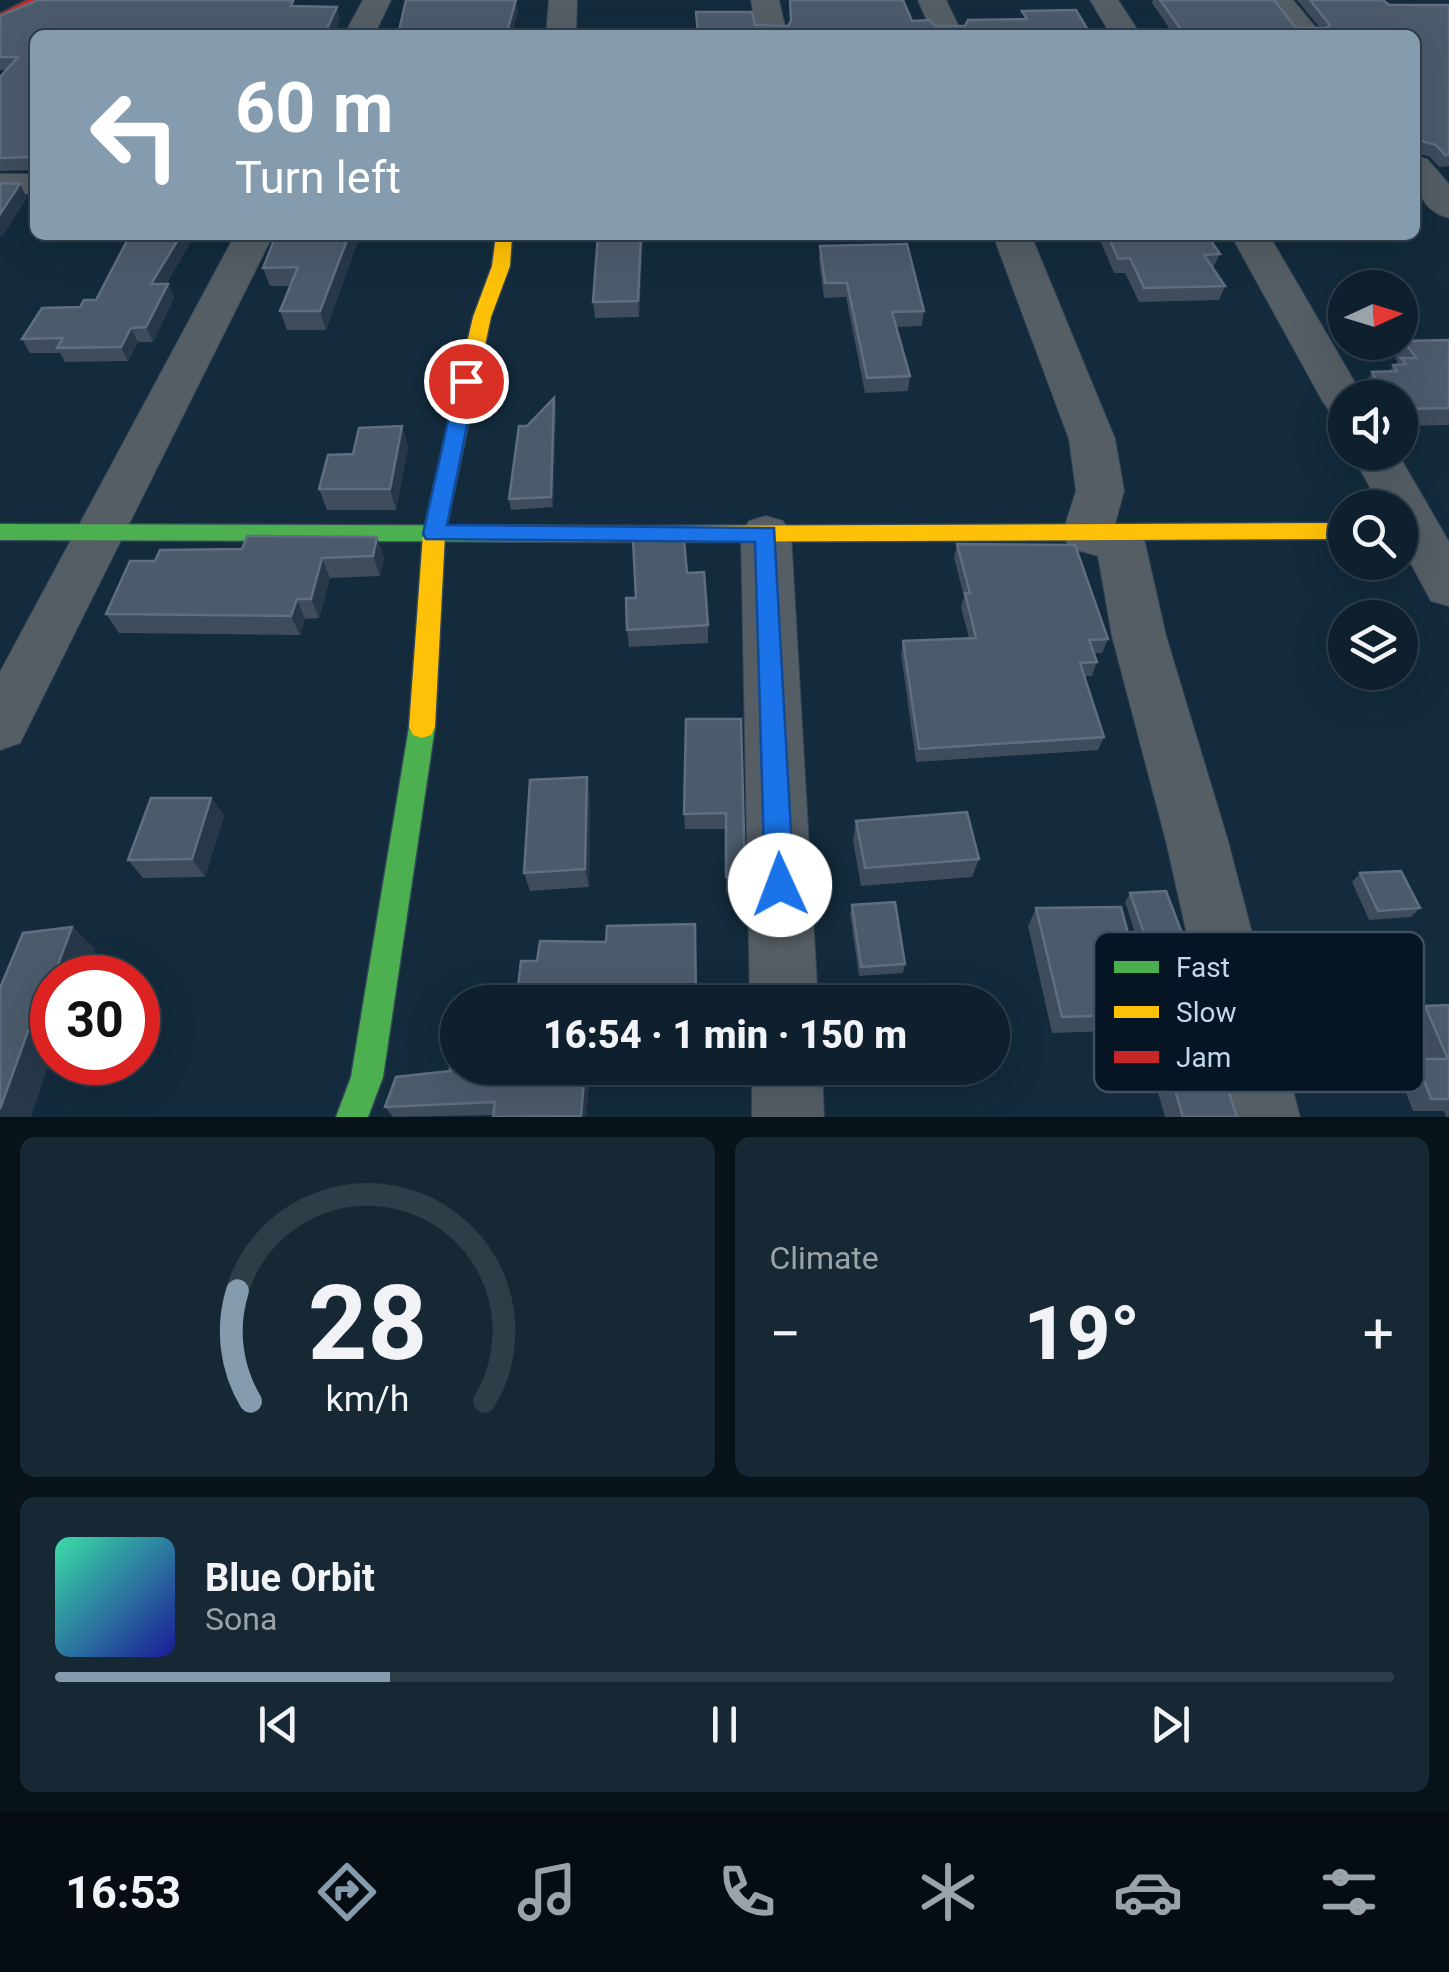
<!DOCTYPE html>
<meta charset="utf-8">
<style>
:root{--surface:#0e202d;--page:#172835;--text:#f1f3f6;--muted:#9ba3aa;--line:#2e3e49;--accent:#859bae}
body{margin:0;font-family:Roboto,sans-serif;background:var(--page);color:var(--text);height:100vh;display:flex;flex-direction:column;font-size:38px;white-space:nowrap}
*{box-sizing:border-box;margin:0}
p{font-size:32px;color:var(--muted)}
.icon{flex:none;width:55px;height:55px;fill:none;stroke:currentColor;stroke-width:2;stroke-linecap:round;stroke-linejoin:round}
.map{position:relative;height:1117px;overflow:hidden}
.panel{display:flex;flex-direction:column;gap:20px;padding:20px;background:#081219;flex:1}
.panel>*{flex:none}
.hud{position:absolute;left:30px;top:30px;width:1390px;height:210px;border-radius:15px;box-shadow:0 10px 40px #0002,0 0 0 2px var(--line);background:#859bae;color:#fff;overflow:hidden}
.needle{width:65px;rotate:86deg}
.fabs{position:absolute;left:1328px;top:270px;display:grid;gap:20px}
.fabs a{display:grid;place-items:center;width:90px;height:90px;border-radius:50%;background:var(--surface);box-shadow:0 10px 40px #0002,0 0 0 2px var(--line);font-size:50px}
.speed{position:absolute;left:30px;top:955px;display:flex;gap:20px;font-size:50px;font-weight:700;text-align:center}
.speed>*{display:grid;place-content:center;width:130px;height:130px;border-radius:50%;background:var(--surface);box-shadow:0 10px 40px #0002,0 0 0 2px var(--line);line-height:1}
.speed .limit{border:15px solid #d22;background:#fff;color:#111}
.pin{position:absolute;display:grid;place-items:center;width:85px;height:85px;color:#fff;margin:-42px;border:5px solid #fff;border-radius:50%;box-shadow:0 2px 10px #0007}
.me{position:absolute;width:110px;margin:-55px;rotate:358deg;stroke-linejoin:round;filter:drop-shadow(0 0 8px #0008)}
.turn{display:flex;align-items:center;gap:35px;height:210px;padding:0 40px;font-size:45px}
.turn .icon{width:130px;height:130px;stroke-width:2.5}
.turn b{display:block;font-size:70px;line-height:85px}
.big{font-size:75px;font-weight:800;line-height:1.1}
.panel .widget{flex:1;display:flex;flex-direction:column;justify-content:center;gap:15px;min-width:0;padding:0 35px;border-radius:15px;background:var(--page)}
.panel .dial{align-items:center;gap:0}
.dial svg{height:260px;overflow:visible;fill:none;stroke:var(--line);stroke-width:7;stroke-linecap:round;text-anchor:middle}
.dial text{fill:var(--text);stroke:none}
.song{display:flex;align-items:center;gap:30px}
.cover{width:120px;height:120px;border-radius:15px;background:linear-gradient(135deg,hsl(160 70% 55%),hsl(240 70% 35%))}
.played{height:10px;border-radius:5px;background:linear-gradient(90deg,var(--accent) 25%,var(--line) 25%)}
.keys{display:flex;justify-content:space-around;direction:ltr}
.heat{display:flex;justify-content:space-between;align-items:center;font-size:55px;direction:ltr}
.panel .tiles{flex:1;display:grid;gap:20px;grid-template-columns:1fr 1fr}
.widget:last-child{grid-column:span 2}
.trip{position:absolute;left:440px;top:985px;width:570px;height:100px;border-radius:50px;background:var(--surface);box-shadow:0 10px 40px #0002,0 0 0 2px var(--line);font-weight:800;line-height:100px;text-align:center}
.tab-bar{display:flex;height:160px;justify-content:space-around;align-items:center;background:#060d12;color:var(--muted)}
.tab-bar .icon{width:70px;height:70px}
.tab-bar .current{color:var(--accent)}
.tab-bar b{font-size:45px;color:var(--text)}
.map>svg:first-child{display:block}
</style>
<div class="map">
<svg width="1449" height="1117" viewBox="0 0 1449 1117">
<rect width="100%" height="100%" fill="#132b3c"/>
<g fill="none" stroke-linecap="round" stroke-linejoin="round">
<defs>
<g id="street">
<path d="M 363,0 L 391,0 L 374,35 L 344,35 Z"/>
<path d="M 549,0 L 577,0 L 576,35 L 546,35 Z"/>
<path d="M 751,0 L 779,0 L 787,35 L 757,35 Z"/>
<path d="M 918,0 L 946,0 L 963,35 L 933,35 Z"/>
<path d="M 1090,0 L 1118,0 L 1141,35 L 1111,35 Z"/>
<path d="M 1264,0 L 1293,0 L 1322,35 L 1292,35 Z"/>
<path d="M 1415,156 L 1427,159 L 1449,184 L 1449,218 C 1418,210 1415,183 1415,156 Z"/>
<rect x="0" y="174" width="35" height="20"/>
<path d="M 235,235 L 273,235 L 20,743 L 0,750 L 0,672 Z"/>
<path d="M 993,235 L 1031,235 L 1115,439 L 1124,491 L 1115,524 L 1137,530 L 1145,543 L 1166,636 L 1228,841 L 1300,1117 L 1228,1117 L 1166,841 L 1112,636 L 1098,556 L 1070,548 L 1062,535 L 1076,491 L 1069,439 Z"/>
<path d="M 1231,235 L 1269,235 L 1364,398 L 1345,398 L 1345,416 L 1330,412 L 1323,402 Z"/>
<path d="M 1351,452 L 1397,452 L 1449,542 L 1449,606 L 1431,601 L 1400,543 L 1400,508 L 1381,508 Z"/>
<path d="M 766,516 L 783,521 L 791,534 L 818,1002 L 750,1002 L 741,534 L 749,521 Z"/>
<path d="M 752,1068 L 822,1068 L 824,1117 L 752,1117 Z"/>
</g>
<g id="fast">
<path d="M 0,524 L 643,526 L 654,534 L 643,542 L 0,540 Z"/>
<path d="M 422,716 L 431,719 L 435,727 L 383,1077 L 368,1117 L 336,1117 L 351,1077 L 409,727 L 413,719 Z"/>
</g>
<g id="slow">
<path d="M 496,235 L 512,235 L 510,266 L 491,317 L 445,534 L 435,727 L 431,735 L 422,738 L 413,735 L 409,727 L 423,534 L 473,317 L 492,266 Z"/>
<path d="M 1345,523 L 1345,539 L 643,542 L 632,534 L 643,526 Z"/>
</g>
<path id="jam" d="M 27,0 L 43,0 L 0,23 L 0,14 Z"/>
</defs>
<!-- street casing -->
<use href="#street" stroke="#324655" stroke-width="2"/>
<!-- fast casing -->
<use href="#fast" stroke="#324655" stroke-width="3"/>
<!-- slow casing -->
<use href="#slow" stroke="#324655" stroke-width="3"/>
<!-- jam casing -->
<use href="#jam" stroke="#324655" stroke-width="3"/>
<!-- street -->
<use href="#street" fill="#555e65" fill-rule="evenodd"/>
<!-- fast -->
<use href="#fast" fill="#4caf50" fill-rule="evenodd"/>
<!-- slow -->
<use href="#slow" fill="#ffc107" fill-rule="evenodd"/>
<!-- jam -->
<use href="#jam" fill="#c62828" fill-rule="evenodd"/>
</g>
<!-- wall -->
<g fill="#3e4c5c">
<path d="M 1153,0 L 1274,0 L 1296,28 L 1320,28 L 1297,0 L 1383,0 L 1389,5 L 1449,6 L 1449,166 L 1439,167 L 1430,157 L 1417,153 L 1415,161 L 1415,35 L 1174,35 L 1152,3 Z"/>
<path d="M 294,5 L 340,19 L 333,35 L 35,35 L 35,173 L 34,170 L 0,171 L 0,77 L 6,70 L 0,70 L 0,16 Z"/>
<path d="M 88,235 L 195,235 L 166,284 L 168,284 L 174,298 L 153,342 L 138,342 L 128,361 L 65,362 L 60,353 L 30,353 L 22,339 L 80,307 L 96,300 L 128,239 L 90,239 Z"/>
<path d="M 360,235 L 326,330 L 287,330 L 280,311 L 290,286 L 270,286 L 263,268 Z"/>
<path d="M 598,235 L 643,235 L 639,317 L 595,318 L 593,302 Z"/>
<path d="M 1098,235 L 1231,235 L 1229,240 L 1211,240 L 1220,254 L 1213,268 L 1225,286 L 1219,300 L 1139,302 L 1125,273 L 1114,273 Z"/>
<path d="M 820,246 L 924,311 L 922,326 L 896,327 L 910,376 L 908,391 L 865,393 L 846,297 L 824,298 L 819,260 Z"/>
<path d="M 1449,340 L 1449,425 L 1400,426 L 1400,398 L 1362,398 L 1365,393 L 1363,389 L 1372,372 L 1390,371 L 1393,365 L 1398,364 L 1395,358 L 1404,341 Z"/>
<path d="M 554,398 L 556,409 L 553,507 L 511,510 L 509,499 L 527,426 Z"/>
<path d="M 402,426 L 408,447 L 396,510 L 327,510 L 319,489 L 353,454 Z"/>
<path d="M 957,544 L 1108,639 L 1102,653 L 1094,653 L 1097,662 L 1092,676 L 1084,676 L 1104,737 L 1098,750 L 916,762 L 901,654 L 903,641 L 969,638 L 961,607 L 964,596 L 954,558 Z"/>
<path d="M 242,549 L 384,557 L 380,576 L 330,578 L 319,618 L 305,619 L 300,635 L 119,633 L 106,614 L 155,561 Z"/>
<path d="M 687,573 L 708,625 L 708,643 L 629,647 L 627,630 L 636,598 Z"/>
<path d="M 741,719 L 744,892 L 726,893 L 726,829 L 685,829 L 684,814 Z"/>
<path d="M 590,796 L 589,887 L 530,891 L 524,873 Z"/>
<path d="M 211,798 L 224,816 L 205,877 L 143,878 L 128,860 Z"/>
<path d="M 856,821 L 979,859 L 972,877 L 861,886 L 853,840 Z"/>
<path d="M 1360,873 L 1420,908 L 1411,917 L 1369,920 L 1352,882 Z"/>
<path d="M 1130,893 L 1183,936 L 1176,945 L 1140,948 L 1125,902 Z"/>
<path d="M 852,905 L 905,964 L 903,973 L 859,976 L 850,914 Z"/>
<path d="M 1036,908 L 1150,1014 L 1138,1030 L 1052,1033 L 1028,926 Z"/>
<path d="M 72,927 L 95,949 L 84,978 L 52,978 L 52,1053 L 31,1117 L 0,988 Z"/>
<path d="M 1449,1005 L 1449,1117 L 1446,1117 L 1444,1111 L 1413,1111 L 1398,1072 L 1416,1059 L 1425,1059 L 1408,1020 L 1425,1006 Z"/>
<path d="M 1161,1043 L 1237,1117 L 1165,1117 L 1148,1058 Z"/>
<path d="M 590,1068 L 586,1117 L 493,1117 L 493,1115 L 393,1117 L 385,1107 L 450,1071 Z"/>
</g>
<!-- shaded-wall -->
<g fill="#273849">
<path d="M 516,0 L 518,13 L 512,35 L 506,35 Z"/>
<path d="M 337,7 L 340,19 L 333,35 L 324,35 Z"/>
<path d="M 20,184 L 27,198 L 2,237 L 0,234 L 0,214 Z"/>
<path d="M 181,235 L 195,235 L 157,298 L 151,284 Z"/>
<path d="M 349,235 L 360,235 L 326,330 L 320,311 Z"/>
<path d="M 641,235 L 643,235 L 639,317 L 638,301 Z"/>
<path d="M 168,284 L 174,298 L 153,342 L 146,327 Z"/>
<path d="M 131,328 L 138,342 L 128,361 L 121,347 Z"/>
<path d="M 554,398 L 556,409 L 553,507 L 551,497 Z"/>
<path d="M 402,426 L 408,447 L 396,510 L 390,489 Z"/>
<path d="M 377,537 L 384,557 L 380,576 L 373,556 Z"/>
<path d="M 322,558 L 330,578 L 319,618 L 311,599 Z"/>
<path d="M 297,599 L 305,619 L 300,635 L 291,616 Z"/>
<path d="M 587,777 L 590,796 L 589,887 L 585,869 Z"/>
<path d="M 211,798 L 224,816 L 205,877 L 192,859 Z"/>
<path d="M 72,927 L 95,949 L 84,978 L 53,978 Z"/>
<path d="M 52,979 L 52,1046 L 33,1031 Z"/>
<path d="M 28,1031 L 52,1049 L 52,1053 L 31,1117 L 0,1117 L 0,1109 Z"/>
<path d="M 585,1068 L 590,1068 L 586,1117 L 581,1117 Z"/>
</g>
<!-- building -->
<g fill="#4c5b6b" stroke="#5f6e80" stroke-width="2.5">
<path d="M 38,0 L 287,0 L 293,1 L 291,6 L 337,7 L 324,35 L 35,35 L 35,162 L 32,167 L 28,157 L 0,158 L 0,77 L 18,57 L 0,57 L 0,16 Z"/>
<path d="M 406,0 L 516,0 L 506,35 L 398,35 Z"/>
<path d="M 790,0 L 903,0 L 912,21 L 930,20 L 935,26 L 965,26 L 968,20 L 1027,19 L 1022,11 L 1076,10 L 1091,35 L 698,35 L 696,12 L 752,12 L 755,25 L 788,26 L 791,21 Z"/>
<path d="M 1160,0 L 1274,0 L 1296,28 L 1326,28 L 1330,25 L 1310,0 L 1383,0 L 1389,5 L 1448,5 L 1449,6 L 1449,155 L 1445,155 L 1436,145 L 1422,141 L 1417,145 L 1417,157 L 1415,157 L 1415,35 L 1185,35 Z"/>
<path d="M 0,183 L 20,184 L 0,214 Z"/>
<path d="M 130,235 L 181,235 L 151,284 L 168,284 L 146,327 L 131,328 L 121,347 L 57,348 L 63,338 L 22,339 L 42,308 L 80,307 L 84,300 L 96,300 Z"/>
<path d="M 276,235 L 349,235 L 320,311 L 280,311 L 298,267 L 263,268 Z"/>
<path d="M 598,235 L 641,235 L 638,301 L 593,302 Z"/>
<path d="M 1108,235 L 1207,235 L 1220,254 L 1204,255 L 1225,286 L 1144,288 L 1130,258 L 1118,259 Z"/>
<path d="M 907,244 L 924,311 L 892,312 L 910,376 L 867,378 L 847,283 L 825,283 L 820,246 Z"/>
<path d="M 1449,340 L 1449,408 L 1400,409 L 1400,398 L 1378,398 L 1369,385 L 1377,382 L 1372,372 L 1397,371 L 1393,365 L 1406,364 L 1401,358 L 1416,358 L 1404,341 Z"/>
<path d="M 554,398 L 551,497 L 509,499 L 519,426 L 527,426 Z"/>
<path d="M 402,426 L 390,489 L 319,489 L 328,455 L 353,454 L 359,428 Z"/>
<path d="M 247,536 L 377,537 L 373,556 L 322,558 L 311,599 L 297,599 L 291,616 L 106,614 L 130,561 L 155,561 L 160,550 L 242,549 Z"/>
<path d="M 633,540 L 684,540 L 687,573 L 704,572 L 708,625 L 627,630 L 626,598 L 636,598 Z"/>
<path d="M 957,544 L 1075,545 L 1108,639 L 1089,640 L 1097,662 L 1080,663 L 1104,737 L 919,749 L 903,641 L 976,638 L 965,593 L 970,593 Z"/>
<path d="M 686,719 L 741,719 L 745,877 L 726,877 L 726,813 L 684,814 Z"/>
<path d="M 587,777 L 585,869 L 524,873 L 530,780 Z"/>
<path d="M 151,798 L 211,798 L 192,859 L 128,860 Z"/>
<path d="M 967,812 L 979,859 L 865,868 L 856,821 Z"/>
<path d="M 1401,871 L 1420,908 L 1378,911 L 1360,873 Z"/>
<path d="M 1166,891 L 1183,936 L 1146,939 L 1130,893 Z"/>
<path d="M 895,902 L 905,964 L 861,967 L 852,905 Z"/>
<path d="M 1121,907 L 1150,1014 L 1062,1017 L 1036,908 Z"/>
<path d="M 695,924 L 696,1002 L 486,1002 L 487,997 L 517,996 L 521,961 L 537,961 L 540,941 L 606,942 L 607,926 Z"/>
<path d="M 72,927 L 33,1031 L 28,1031 L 0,1109 L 0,988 L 23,933 Z"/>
<path d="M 893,989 L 895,1002 L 860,1002 L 858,992 Z"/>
<path d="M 1449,1005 L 1449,1099 L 1431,1099 L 1416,1059 L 1448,1059 L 1425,1006 Z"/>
<path d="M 1212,1041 L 1237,1117 L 1183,1117 L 1161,1043 Z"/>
<path d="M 450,1064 L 458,1064 L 458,1068 L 585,1068 L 581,1116 L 493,1117 L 495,1102 L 385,1107 L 396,1077 L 450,1071 Z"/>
</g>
<!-- route -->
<path fill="#1a73e8" stroke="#114b97" stroke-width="2.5" d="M 466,375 L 476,381 L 447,525 L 774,528 L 794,885 L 790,895 L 780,899 L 769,895 L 765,885 L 755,542 L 426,539 L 423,534 L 457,381 Z"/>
<!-- legend -->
<rect x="1094" y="932" width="330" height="160" rx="15" fill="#051523" stroke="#3e505f" stroke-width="2.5"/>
<rect x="1114" y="961" width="45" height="12" fill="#4caf50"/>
<rect x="1114" y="1006" width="45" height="12" fill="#ffc107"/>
<rect x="1114" y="1051" width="45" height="12" fill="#c62828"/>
<g font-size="28" fill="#c2d8ec">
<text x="1176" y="977">Fast</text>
<text x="1176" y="1022">Slow</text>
<text x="1176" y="1067">Jam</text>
</g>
</svg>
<div class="fabs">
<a><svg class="needle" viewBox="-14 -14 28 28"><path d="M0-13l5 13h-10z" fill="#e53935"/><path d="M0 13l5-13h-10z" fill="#9ba3aa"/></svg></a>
<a><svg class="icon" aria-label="sound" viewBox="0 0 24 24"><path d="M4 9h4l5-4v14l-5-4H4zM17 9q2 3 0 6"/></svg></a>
<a><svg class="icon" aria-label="search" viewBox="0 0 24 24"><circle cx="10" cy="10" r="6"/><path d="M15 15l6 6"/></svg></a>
<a><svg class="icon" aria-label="layers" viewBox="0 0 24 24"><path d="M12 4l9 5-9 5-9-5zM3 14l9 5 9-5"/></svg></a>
</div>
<div class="speed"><div class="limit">30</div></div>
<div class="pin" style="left:466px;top:381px;background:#d93025"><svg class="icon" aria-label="arrive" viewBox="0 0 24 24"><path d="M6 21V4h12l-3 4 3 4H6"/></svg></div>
<svg class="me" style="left:780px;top:885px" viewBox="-20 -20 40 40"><circle r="19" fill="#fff"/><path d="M0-13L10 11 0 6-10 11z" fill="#1a73e8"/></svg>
<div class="trip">16:54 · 1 min · 150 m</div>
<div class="hud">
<div class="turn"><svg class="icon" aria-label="left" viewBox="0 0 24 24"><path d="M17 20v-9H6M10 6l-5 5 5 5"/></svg><div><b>60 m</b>Turn left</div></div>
</div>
</div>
<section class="panel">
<div class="tiles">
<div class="widget dial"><svg viewBox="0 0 100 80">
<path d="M14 69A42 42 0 1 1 86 69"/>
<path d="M14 69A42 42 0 0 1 10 35" stroke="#859bae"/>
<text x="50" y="56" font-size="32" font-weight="700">28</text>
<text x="50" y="72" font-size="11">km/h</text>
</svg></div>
<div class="widget"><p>Climate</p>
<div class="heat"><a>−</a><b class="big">19°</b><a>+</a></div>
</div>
<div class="widget">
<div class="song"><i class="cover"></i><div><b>Blue Orbit</b><p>Sona</p></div></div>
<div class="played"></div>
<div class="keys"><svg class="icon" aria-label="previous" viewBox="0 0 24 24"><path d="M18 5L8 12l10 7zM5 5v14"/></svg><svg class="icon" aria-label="pause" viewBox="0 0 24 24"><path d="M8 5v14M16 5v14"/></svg><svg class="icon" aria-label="next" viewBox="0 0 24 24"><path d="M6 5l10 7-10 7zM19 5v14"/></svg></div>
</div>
</div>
</section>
<nav class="tab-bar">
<b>16:53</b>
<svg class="icon current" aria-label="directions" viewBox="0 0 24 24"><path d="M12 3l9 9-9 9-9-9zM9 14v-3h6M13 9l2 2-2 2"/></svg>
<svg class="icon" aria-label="music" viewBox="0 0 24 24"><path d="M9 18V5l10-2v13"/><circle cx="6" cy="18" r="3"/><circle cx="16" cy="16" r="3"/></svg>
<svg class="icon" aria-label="phone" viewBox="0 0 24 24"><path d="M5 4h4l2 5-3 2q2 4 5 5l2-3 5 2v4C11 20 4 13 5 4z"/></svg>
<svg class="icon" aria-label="climate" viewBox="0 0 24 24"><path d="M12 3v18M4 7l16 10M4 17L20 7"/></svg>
<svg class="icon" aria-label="car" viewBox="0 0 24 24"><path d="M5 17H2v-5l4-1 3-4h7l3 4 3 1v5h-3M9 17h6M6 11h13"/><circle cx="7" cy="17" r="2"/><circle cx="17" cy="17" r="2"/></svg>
<svg class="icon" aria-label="filters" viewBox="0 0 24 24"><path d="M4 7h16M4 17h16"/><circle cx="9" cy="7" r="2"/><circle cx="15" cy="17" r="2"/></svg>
</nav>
